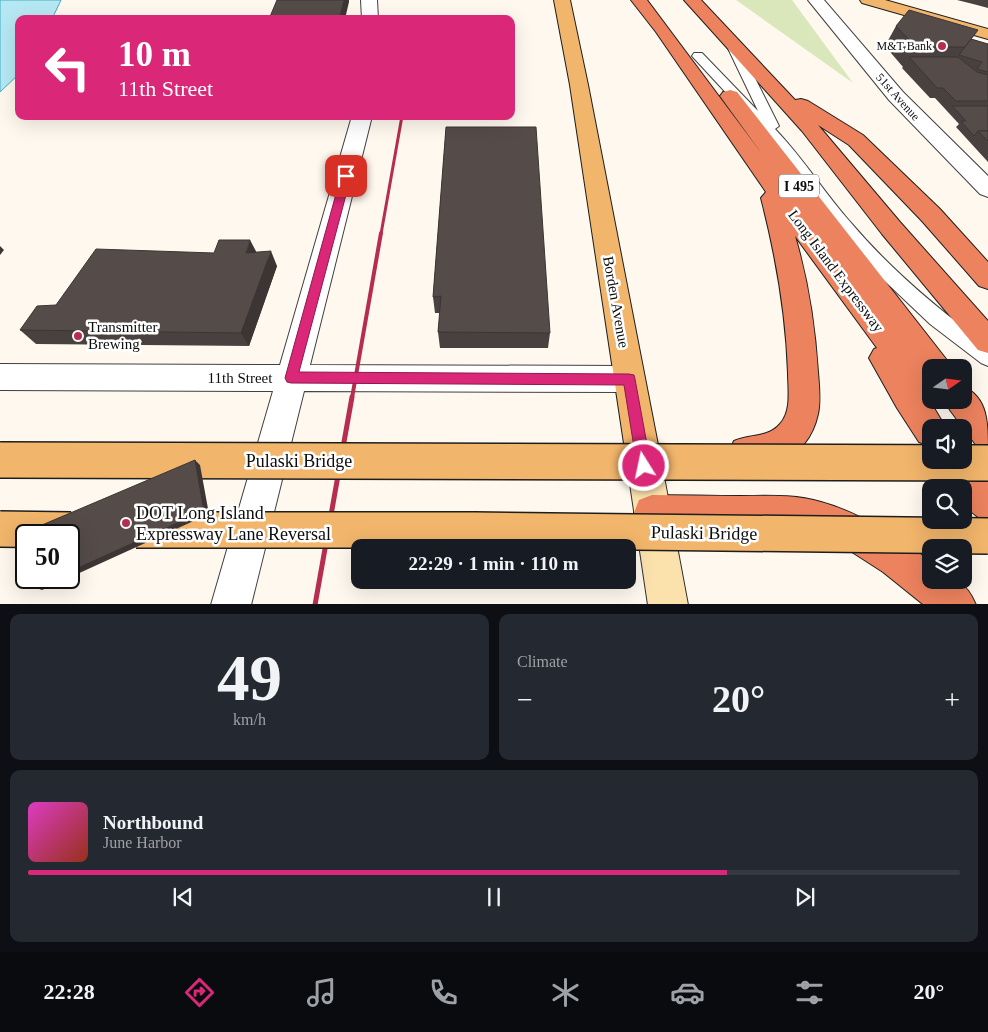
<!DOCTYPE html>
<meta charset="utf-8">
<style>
:root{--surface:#171b24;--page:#242831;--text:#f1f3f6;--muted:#9ea1a6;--line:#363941;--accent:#db2777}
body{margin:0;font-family:"Times New Roman",serif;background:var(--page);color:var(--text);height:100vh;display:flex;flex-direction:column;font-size:19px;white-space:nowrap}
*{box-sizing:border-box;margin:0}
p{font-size:16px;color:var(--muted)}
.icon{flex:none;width:28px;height:28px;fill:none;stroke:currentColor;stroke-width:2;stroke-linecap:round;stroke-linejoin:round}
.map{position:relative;height:604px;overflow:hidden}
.details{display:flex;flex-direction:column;gap:10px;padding:10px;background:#0d0f14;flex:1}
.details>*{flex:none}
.guide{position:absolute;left:15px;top:15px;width:500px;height:105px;border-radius:10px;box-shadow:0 5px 20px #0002;background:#db2777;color:#fff;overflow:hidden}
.needle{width:32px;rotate:76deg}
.fabs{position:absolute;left:922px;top:359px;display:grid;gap:10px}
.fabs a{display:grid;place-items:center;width:50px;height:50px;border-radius:10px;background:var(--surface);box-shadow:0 5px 20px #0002;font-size:25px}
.speed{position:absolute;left:15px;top:524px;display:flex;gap:10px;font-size:25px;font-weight:700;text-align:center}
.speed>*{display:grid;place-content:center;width:65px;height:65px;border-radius:50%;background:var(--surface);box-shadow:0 5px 20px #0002;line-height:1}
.speed .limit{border:2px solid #111;border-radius:8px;background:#fff;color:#111}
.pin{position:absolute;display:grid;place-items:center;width:42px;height:42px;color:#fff;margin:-21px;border-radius:10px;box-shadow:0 2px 8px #0006}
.me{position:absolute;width:55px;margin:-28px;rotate:350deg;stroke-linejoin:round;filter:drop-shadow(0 0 4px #0008)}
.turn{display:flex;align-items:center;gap:18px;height:105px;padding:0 20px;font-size:22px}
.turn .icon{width:65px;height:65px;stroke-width:2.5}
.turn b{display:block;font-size:35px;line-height:42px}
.big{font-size:38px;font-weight:700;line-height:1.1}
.details .card{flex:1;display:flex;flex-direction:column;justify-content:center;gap:8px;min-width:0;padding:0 18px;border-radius:10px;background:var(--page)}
.details .dial{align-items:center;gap:0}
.dial b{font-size:65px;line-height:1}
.song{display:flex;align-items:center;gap:15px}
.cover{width:60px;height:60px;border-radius:8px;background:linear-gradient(135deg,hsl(310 70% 55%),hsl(10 70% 35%))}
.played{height:5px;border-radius:2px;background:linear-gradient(90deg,var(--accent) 75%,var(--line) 75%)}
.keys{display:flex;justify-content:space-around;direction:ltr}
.heat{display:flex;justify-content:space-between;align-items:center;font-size:28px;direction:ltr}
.details .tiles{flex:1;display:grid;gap:10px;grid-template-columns:1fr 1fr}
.card:last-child{grid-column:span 2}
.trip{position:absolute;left:351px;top:539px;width:285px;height:50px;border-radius:10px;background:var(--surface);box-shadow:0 5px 20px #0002;font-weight:700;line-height:50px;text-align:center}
.tabs{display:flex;height:80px;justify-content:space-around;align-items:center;background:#090b0e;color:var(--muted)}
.tabs .icon{width:35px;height:35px}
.tabs .current{color:var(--accent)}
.tabs b{font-size:22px;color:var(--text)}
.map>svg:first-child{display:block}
</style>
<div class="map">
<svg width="988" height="605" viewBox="0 0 988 605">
<rect width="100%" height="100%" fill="#fef8ee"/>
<!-- green -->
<path fill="#dae7ba" d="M 736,0 L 792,0 L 853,83 Z"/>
<!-- water -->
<path fill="#b6e8f3" stroke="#40acc6" d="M 0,0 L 61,0 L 52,19 L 19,19 L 19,74 L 0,92 Z"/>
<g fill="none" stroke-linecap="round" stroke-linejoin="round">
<defs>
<path id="lane" d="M 730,36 L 736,40 L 779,126 L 775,129 C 804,159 825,194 852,224 C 892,271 939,310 988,346 L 988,366 L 981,363 L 930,324 L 870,267 L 839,232 L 780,151 L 692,56 L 694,53 L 702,53 L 758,111 L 724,40 Z"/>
<g id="street">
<path d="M 361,0 L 377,0 L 378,19 L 362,19 Z"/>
<path d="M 808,0 L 824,0 L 903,92 L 988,176 L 988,197 L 980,194 L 889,100 Z"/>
<path d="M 352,116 L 372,116 L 310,365 L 629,366 L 640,370 L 644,379 L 640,388 L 629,392 L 304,391 L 251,605 L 211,605 L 273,391 L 0,390 L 0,364 L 280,365 Z"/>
</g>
<path id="secondary" d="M 642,434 L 654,439 L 659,450 L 688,605 L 648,605 L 625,450 L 630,439 Z"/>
<g id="primary">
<path d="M 554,0 L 570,0 L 588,85 L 659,450 L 654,461 L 642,466 L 630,461 L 625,450 L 570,85 Z"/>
<path d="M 860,0 L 885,0 L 988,29 L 988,39 L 862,3 Z"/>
</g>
<g id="highway">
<path d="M 631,0 L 647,0 L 762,154 L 720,96 L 723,92 L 730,90 L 737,92 L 946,359 L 950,368 L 931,368 L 931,400 L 944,400 L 942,405 L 934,408 L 946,428 L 931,428 L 931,446 L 919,442 L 897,408 L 869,358 L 874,349 L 877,348 L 795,236 C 808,280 815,325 818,372 C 819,386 821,400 818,414 C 813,437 800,453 779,462 C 763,468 750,470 734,463 L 729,452 L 734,441 C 750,434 768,438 780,424 C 792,411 788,389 788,373 C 786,313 776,256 761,198 L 766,192 L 656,32 Z"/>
<path d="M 684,0 L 701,0 L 795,100 L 801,99 L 808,101 L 863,135 L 940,209 L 988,262 L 988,289 L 979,286 L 922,221 L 849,145 L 818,125 L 900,222 L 988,321 L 988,353 L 978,350 L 882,234 L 802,131 Z"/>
<path d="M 964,387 C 988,398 988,424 988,449 L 976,445 L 950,410 L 945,400 L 964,400 Z"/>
<path d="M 964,448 L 988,476 L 988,522 C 970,514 964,507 964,488 L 953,488 L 941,472 L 936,460 L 964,460 Z"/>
<path d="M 652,495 C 681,495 711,496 740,496 C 767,496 794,494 821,502 C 861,513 898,537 931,562 L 931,580 C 956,580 965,579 976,605 L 924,605 L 883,572 L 852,552 L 830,541 L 809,535 L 775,532 L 652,531 L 639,526 L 634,513 L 639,500 Z"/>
</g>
</defs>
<!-- lane casing -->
<use href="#lane" stroke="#404040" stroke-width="2"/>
<!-- street casing -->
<use href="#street" stroke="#404040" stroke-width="2"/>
<!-- secondary casing -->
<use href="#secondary" stroke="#2f2f2f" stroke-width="2"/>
<!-- primary casing -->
<use href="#primary" stroke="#1e1e1e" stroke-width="2"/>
<!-- highway casing -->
<use href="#highway" stroke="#1e1e1e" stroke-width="2"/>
<!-- lane -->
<use href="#lane" fill="#fff" fill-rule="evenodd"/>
<!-- street -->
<use href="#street" fill="#fff" fill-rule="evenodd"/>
<!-- secondary -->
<use href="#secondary" fill="#fbe2ad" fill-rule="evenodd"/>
<!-- primary -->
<use href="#primary" fill="#f1b56b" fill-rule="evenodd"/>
<!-- highway -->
<use href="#highway" fill="#ec825e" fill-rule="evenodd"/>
<!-- rail-far2 -->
<path stroke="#b62d4f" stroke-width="3" d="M 381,234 L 402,116"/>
<!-- rail-far1 -->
<path stroke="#b62d4f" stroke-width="4" d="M 352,398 L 381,233"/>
<!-- rail -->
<path stroke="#b62d4f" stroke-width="5" d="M 315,605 L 352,397"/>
<defs>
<g id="primary-bridge">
<path d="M 0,460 L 988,463"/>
<path d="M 0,529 L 71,530"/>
<path d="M 136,530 L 475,530 L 988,536"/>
</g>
</defs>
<!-- primary-bridge casing -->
<use href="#primary-bridge" stroke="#1e1e1e" stroke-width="38" stroke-linecap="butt"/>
<!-- primary-bridge -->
<use href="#primary-bridge" stroke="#f1b56b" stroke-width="35"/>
</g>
<!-- wall -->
<g fill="#494140">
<path d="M 957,0 L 988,0 L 988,8 L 977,5 Z"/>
<path d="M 896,26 L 978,30 L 971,39 L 988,44 L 988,162 L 956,127 L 959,124 L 935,98 L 930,98 L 902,68 L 903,67 L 885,46 Z"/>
<path d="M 177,116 L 223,116 L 187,117 Z"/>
<path d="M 446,127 L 550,333 L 548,348 L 440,348 L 438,332 L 440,313 L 435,313 L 433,297 Z"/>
<path d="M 256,252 L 277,266 L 249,346 L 36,344 L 20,330 L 56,305 Z"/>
</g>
<!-- shaded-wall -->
<g fill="#3c3534">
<path d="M 344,0 L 349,0 L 349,2 L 345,19 L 339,19 Z"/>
<path d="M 250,240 L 258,255 L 246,253 Z"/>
<path d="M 0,246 L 4,250 L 0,255 Z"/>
<path d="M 271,251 L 277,266 L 249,346 L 241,333 Z"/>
<path d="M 195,460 L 200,465 L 209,514 L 42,590 L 34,587 L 56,578 L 69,578 L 69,572 Z"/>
</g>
<!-- building -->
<g fill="#554c4a" stroke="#3c3534">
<path d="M 277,0 L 344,0 L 339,19 L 269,19 Z"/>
<path d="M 909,10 L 978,30 L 965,47 L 916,47 L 896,26 Z"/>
<path d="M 971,39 L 988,44 L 988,72 L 977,69 L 982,62 L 959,55 Z"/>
<path d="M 909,57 L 958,57 L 977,72 L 988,75 L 988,101 L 956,101 L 943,88 L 937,88 Z"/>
<path d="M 952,106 L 988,106 L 988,131 L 978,131 L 974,136 L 961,121 L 966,121 Z"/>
<path d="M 446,127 L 536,127 L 550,333 L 438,332 L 441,296 L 433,297 Z"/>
<path d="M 978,131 L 988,131 L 988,141 Z"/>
<path d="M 219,240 L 250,240 L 246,253 L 271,251 L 241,333 L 20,330 L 37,306 L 56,305 L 96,249 L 214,253 Z"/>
<path d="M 195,460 L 204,511 L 69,572 L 69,535 L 35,535 L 35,528 Z"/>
<path d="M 34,578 L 56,578 L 34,587 Z"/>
</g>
<!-- route -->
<path fill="#db2777" stroke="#8e194d" d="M 346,173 L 351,176 L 299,372 L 629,374 L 634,375 L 635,379 L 651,466 L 649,471 L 644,473 L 639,471 L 637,466 L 624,385 L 291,383 L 287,382 L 285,378 L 341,176 Z"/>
<!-- markers -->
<g fill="#b62d4f" stroke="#fff" stroke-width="2">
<circle cx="942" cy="46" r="5"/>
<circle cx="78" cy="336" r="5"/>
<circle cx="126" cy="523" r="5"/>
</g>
<g text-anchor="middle" stroke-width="5" stroke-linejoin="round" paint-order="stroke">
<!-- far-poi labels -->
<g font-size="12" fill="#0d0d0d" stroke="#fff" text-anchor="end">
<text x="932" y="50">M&amp;T Bank</text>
</g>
<!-- far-street labels -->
<g font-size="12" fill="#0d0d0d" stroke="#fff">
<text transform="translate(898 97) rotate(48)" y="4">51st Avenue</text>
</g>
<!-- shield labels -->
<rect fill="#fff" stroke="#565656" stroke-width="1" x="779" y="174.5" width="40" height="23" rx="4"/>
<g font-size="14" font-weight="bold" fill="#0d0d0d">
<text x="799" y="191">I 495</text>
</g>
<!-- street labels -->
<g font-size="15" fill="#0d0d0d" stroke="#fff">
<text transform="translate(836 271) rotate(53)" y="5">Long Island Expressway</text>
<text transform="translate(616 302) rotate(80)" y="5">Borden Avenue</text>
<text x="240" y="383">11th Street</text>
</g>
<!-- poi labels -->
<g font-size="15" fill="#0d0d0d" stroke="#fff" text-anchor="start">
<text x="88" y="332">Transmitter<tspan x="88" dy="17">Brewing</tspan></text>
</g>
<!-- near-street labels -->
<g font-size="18" fill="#0d0d0d" stroke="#fff">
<text x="299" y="467">Pulaski Bridge</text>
<text transform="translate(704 533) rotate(1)" y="6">Pulaski Bridge</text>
</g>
<!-- near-poi labels -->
<g font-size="18" fill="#0d0d0d" stroke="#fff" text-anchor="start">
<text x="136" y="519">DOT Long Island<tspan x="136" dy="21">Expressway Lane Reversal</tspan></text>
</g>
</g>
</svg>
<div class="fabs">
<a><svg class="needle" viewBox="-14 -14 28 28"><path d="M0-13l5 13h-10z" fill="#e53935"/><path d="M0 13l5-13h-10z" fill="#9ea1a6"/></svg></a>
<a><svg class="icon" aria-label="sound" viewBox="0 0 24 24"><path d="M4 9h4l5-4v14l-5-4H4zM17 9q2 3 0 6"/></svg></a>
<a><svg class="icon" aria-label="search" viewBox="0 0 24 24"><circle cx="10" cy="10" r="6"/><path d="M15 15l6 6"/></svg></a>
<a><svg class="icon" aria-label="layers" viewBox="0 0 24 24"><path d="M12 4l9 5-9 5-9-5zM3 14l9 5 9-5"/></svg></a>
</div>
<div class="speed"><div class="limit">50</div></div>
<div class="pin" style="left:346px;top:176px;background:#d93025"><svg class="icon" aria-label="arrive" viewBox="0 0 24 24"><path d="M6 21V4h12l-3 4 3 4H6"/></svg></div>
<svg class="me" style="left:644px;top:466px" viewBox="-20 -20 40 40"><circle r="17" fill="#db2777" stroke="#fff" stroke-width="3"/><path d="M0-11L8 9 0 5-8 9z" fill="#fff"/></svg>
<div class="trip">22:29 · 1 min · 110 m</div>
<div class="guide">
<div class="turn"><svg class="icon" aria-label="left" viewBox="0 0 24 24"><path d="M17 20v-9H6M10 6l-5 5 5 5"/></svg><div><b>10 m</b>11th Street</div></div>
</div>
</div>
<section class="details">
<div class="tiles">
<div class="card dial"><b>49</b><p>km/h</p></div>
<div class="card"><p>Climate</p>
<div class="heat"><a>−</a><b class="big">20°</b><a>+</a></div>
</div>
<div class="card">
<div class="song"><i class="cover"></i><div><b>Northbound</b><p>June Harbor</p></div></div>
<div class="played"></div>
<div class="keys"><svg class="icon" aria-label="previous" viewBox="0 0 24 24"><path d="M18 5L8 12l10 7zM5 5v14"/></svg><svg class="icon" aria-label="pause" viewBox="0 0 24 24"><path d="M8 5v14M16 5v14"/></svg><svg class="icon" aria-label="next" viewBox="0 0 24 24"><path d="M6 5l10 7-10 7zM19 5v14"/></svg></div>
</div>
</div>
</section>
<nav class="tabs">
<b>22:28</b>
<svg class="icon current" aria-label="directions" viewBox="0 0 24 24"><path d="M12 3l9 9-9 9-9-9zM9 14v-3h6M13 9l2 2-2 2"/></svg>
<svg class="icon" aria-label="music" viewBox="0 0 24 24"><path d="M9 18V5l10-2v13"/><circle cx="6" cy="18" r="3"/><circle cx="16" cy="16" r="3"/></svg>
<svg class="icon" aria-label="phone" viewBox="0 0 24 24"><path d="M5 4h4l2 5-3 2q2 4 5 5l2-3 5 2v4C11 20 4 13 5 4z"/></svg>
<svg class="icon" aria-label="climate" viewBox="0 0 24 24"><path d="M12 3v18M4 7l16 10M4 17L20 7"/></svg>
<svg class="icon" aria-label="car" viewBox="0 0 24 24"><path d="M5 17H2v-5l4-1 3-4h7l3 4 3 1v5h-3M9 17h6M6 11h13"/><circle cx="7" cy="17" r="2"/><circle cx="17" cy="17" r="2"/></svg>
<svg class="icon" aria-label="filters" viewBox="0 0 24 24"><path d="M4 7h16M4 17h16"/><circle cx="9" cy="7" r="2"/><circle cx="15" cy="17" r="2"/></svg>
<b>20°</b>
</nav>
